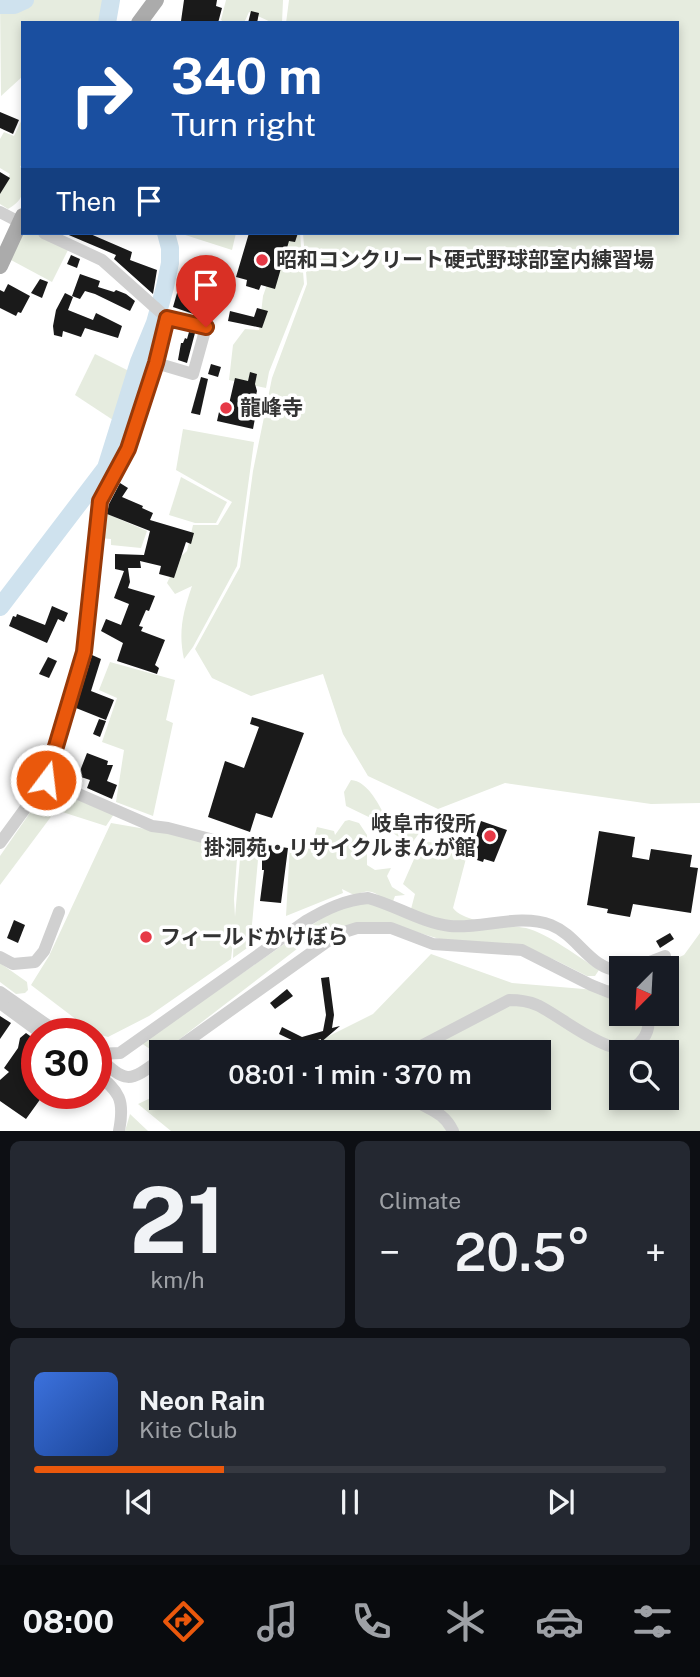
<!DOCTYPE html>
<meta charset="utf-8">
<style>
:root{--surface:#171b24;--page:#242831;--text:#f1f3f6;--muted:#9ea1a6;--line:#363941;--accent:#ea580c}
body{margin:0;font-family:"Public Sans","Noto Sans JP",sans-serif;background:var(--page);color:var(--text);height:100vh;display:flex;flex-direction:column;font-size:26px;white-space:nowrap}
*{box-sizing:border-box;margin:0}
p{font-size:23px;color:var(--muted)}
.icon{flex:none;width:38px;height:38px;fill:none;stroke:currentColor;stroke-width:2;stroke-linecap:round;stroke-linejoin:round}
.map{position:relative;height:1131px;overflow:hidden}
.drawer{display:flex;flex-direction:column;gap:10px;padding:10px;background:#0d0f14;flex:1}
.drawer>*{flex:none}
.top-card{position:absolute;left:21px;top:21px;width:658px;height:214px;border-radius:0px;box-shadow:0 4px 10px #0003;background:#1a4fa0;color:#fff;overflow:hidden}
.needle{width:46px;rotate:204deg}
.fabs{position:absolute;left:609px;top:956px;display:grid;gap:14px}
.fabs a{display:grid;place-items:center;width:70px;height:70px;border-radius:0px;background:var(--surface);box-shadow:0 4px 10px #0003;font-size:35px}
.speed{position:absolute;left:21px;top:1018px;display:flex;gap:14px;font-size:35px;font-weight:700;text-align:center}
.speed>*{display:grid;place-content:center;width:91px;height:91px;border-radius:50%;background:var(--surface);box-shadow:0 4px 10px #0003;line-height:1}
.speed .limit{border:10px solid #d22;background:#fff;color:#111}
.pin{position:absolute;display:grid;place-items:center;width:60px;height:60px;color:#fff;margin:-72px -30px;border-radius:50% 50% 50% 0;rotate:-45deg;box-shadow:0 0 7px #0007}
.pin .icon{rotate:45deg}
.me{position:absolute;width:77px;margin:-38px;rotate:15deg;stroke-linejoin:round;filter:drop-shadow(0 0 5px #0008)}
.turn{display:flex;align-items:center;gap:24px;height:147px;padding:0 35px;font-size:32px}
.turn .icon{width:91px;height:91px;stroke-width:2.5}
.turn b{display:block;font-size:49px;line-height:60px}
.then{display:flex;align-items:center;height:66px;padding:0 35px;background:#0003;gap:14px;font-size:26px}
.big{font-size:52px;font-weight:600;line-height:1.1}
.drawer .widget{flex:1;display:flex;flex-direction:column;justify-content:center;gap:10px;min-width:0;padding:0 24px;border-radius:10px;background:var(--page)}
.drawer .dial{align-items:center;gap:0}
.dial b{font-size:91px;line-height:1}
.song{display:flex;align-items:center;gap:21px}
.cover{width:84px;height:84px;border-radius:10px;background:linear-gradient(135deg,hsl(220 70% 55%),hsl(220 70% 35%))}
.played{height:7px;border-radius:4px;background:linear-gradient(90deg,var(--accent) 30%,var(--line) 30%)}
.keys{display:flex;justify-content:space-around;direction:ltr}
.heat{display:flex;justify-content:space-between;align-items:center;font-size:38px;direction:ltr}
.drawer .tiles{flex:1;display:grid;gap:10px;grid-template-columns:1fr 1fr}
.widget:last-child{grid-column:span 2}
.trip{position:absolute;left:149px;top:1040px;width:402px;height:70px;border-radius:0px;background:var(--surface);box-shadow:0 4px 10px #0003;font-weight:600;line-height:70px;text-align:center}
.tab-bar{display:flex;height:112px;justify-content:space-around;align-items:center;background:#090b0e;color:var(--muted)}
.tab-bar .icon{width:49px;height:49px}
.tab-bar .selected{color:var(--accent)}
.tab-bar b{font-size:32px;color:var(--text)}
.map>svg:first-child{display:block}
</style>
<div class="map">
<svg width="700" height="1131" viewBox="0 0 700 1131">
<rect width="100%" height="100%" fill="#fff"/>
<!-- green -->
<g fill="#e6ecdf" fill-rule="evenodd">
<path d="M 0,0 L 105,0 L 98,23 L 23,23 L 23,76 L 1,96 Z"/>
<path d="M 226,0 L 283,0 L 282,23 L 273,23 L 249,12 L 244,23 L 225,23 L 221,20 Z"/>
<path d="M 289,0 L 700,0 L 700,803 L 651,804 L 505,783 L 438,809 L 368,776 L 343,734 L 323,674 L 251,696 L 212,678 L 195,649 L 240,567 L 253,471 L 272,378 L 307,284 L 303,233 L 677,233 L 677,23 L 286,23 Z"/>
<path d="M 23,117 L 23,162 L 20,167 L 23,169 C 23,189 27,198 8,209 L 0,204 L 0,193 L 10,174 L 0,168 L 0,139 L 4,132 L 14,136 Z"/>
<path d="M 23,233 L 38,233 L 69,248 L 52,282 L 11,260 Z"/>
<path d="M 179,233 L 236,233 L 232,250 Z"/>
<path d="M 285,233 L 300,233 L 304,284 L 269,372 L 266,388 L 229,380 L 233,345 L 245,329 L 259,330 L 263,296 Z"/>
<path d="M 95,354 L 133,373 L 116,422 L 75,395 Z"/>
<path d="M 183,429 L 254,442 L 237,566 L 193,647 L 184,659 C 178,632 183,612 192,586 L 175,594 L 167,583 L 179,558 L 187,551 L 193,525 L 218,525 L 232,502 L 176,470 Z"/>
<path d="M 181,477 L 227,502 L 216,523 L 195,523 L 169,515 Z"/>
<path d="M 103,512 L 147,531 L 141,548 L 111,545 L 111,539 L 99,538 Z"/>
<path d="M 110,662 L 175,680 L 166,720 L 173,723 L 153,816 L 116,802 L 124,750 L 102,742 L 117,698 L 99,690 Z"/>
<path d="M 351,780 C 367,781 378,803 385,816 L 396,820 L 411,813 L 422,829 L 412,843 L 401,839 L 379,822 L 346,806 L 344,792 Z"/>
<path d="M 53,788 L 114,814 L 106,826 L 56,810 L 0,885 L 0,856 L 45,791 Z"/>
<path d="M 349,820 L 359,823 L 367,835 L 367,865 L 375,870 L 391,868 L 387,876 L 392,887 L 405,895 L 395,896 L 392,904 L 411,909 L 415,894 L 403,884 L 422,841 L 469,847 L 453,908 C 465,924 507,924 526,928 C 547,933 580,958 599,970 L 595,976 L 587,976 L 555,960 L 526,949 L 446,941 L 387,923 L 343,926 L 315,935 L 159,1055 L 141,1043 L 341,905 L 378,895 C 368,889 365,892 354,895 L 342,889 L 343,893 L 286,916 L 290,844 L 311,849 L 317,827 L 334,831 L 335,835 L 345,821 Z"/>
<path d="M 111,823 L 238,845 L 234,899 L 235,917 L 241,847 L 259,849 L 250,946 L 233,958 L 234,933 L 231,959 L 149,1016 L 108,1037 L 94,1033 L 31,985 L 49,956 Z"/>
<path d="M 700,933 L 700,1131 L 171,1131 L 138,1104 L 161,1093 L 161,1097 L 539,1097 L 539,1052 L 297,1052 L 373,1014 L 431,954 L 512,983 L 596,990 L 621,980 L 621,1013 L 667,1013 L 667,968 L 653,968 L 684,955 ZM 621,1052 L 667,1052 L 667,1097 L 621,1097 Z"/>
<path d="M 0,963 L 27,982 L 28,990 L 25,993 L 16,994 L 0,982 Z"/>
<path d="M 130,1114 L 148,1131 L 125,1131 Z"/>
</g>
<g fill="none" stroke-linecap="round" stroke-linejoin="round">
<!-- river -->
<g stroke="#cfe2ee" stroke-width="18">
<path d="M 0,5 L 14,5 L 25,0"/>
<path d="M 107,23 L 111,0"/>
<path d="M 0,607 L 106,468 L 139,362 L 155,323 L 165,287 L 170,263 L 170,248 L 166,233"/>
</g>
</g>
<!-- building -->
<g fill="#1a1a1a">
<path d="M 184,0 L 217,0 L 216,6 L 222,8 L 218,23 L 181,21 Z"/>
<path d="M 251,11 L 259,13 L 257,23 L 248,23 Z"/>
<path d="M 0,112 L 19,120 L 13,134 L 0,128 Z"/>
<path d="M 0,172 L 10,178 L 0,194 Z"/>
<path d="M 64,233 L 88,233 L 132,252 L 130,260 L 157,270 L 153,294 L 114,259 L 116,255 Z"/>
<path d="M 249,233 L 298,233 L 295,242 L 289,241 L 275,289 L 261,285 L 259,290 L 246,286 L 247,280 L 236,277 Z"/>
<path d="M 71,255 L 80,259 L 77,268 L 67,264 Z"/>
<path d="M 195,260 L 222,268 L 217,283 L 190,274 Z"/>
<path d="M 80,274 L 100,281 L 98,287 L 114,292 L 116,290 L 126,294 L 135,301 L 130,311 L 95,294 L 85,291 L 80,299 L 72,296 Z"/>
<path d="M 40,279 L 48,282 L 42,298 L 31,293 Z"/>
<path d="M 8,284 L 30,296 L 21,313 L 18,312 L 16,316 L 0,308 L 0,290 L 4,292 Z"/>
<path d="M 181,289 L 214,297 L 211,310 L 205,309 L 202,317 L 173,307 L 177,293 L 180,294 Z"/>
<path d="M 65,293 L 73,297 L 68,310 L 93,320 L 96,313 L 122,326 L 118,338 L 85,328 L 81,337 L 63,331 L 62,337 L 54,335 L 53,326 L 56,310 Z"/>
<path d="M 257,308 L 268,311 L 262,328 L 228,321 L 230,311 L 254,317 Z"/>
<path d="M 189,332 L 195,333 L 187,363 L 178,360 L 181,343 L 183,343 L 185,338 L 187,339 Z"/>
<path d="M 211,364 L 221,367 L 218,377 L 208,374 Z"/>
<path d="M 250,372 L 257,374 L 255,384 L 257,391 L 252,412 L 256,413 L 253,429 L 217,421 L 221,403 L 229,404 L 235,378 L 248,381 Z"/>
<path d="M 201,377 L 208,379 L 200,415 L 191,413 Z"/>
<path d="M 120,483 L 128,488 L 122,497 L 143,506 L 142,508 L 153,513 L 150,520 L 194,533 L 191,544 L 186,542 L 174,578 L 159,574 L 161,566 L 140,561 L 141,568 L 128,568 L 130,582 L 128,588 L 155,596 L 149,611 L 146,610 L 139,626 L 143,627 L 141,631 L 165,640 L 155,665 L 159,668 L 157,674 L 117,661 L 123,643 L 101,631 L 106,619 L 121,625 L 129,604 L 114,598 L 124,571 L 115,569 L 115,554 L 144,555 L 150,531 L 107,514 L 109,504 Z"/>
<path d="M 52,606 L 68,613 L 64,622 L 58,619 L 47,643 L 9,626 L 13,616 L 16,617 L 17,614 L 45,625 Z"/>
<path d="M 92,655 L 101,659 L 91,691 L 114,700 L 106,720 L 76,708 Z"/>
<path d="M 48,657 L 57,661 L 49,678 L 39,674 Z"/>
<path d="M 252,717 L 304,733 L 272,818 L 256,813 L 250,832 L 208,817 L 225,761 L 244,768 L 259,727 L 250,724 Z"/>
<path d="M 99,719 L 106,721 L 100,737 L 93,734 Z"/>
<path d="M 87,753 L 108,761 L 107,765 L 113,765 L 107,781 L 117,785 L 112,799 L 87,788 L 90,780 L 78,776 Z"/>
<path d="M 481,821 L 507,830 L 494,862 L 484,859 L 483,862 L 474,859 L 475,856 L 470,855 Z"/>
<path d="M 599,831 L 635,837 L 632,857 L 649,860 L 651,849 L 692,855 L 690,867 L 698,868 L 691,913 L 633,904 L 630,917 L 607,913 L 608,909 L 587,905 Z"/>
<path d="M 267,845 L 288,848 L 281,903 L 260,901 L 264,870 L 262,870 L 262,853 L 266,854 Z"/>
<path d="M 14,920 L 25,925 L 18,943 L 7,938 Z"/>
<path d="M 670,933 L 674,939 L 660,948 L 656,941 Z"/>
<path d="M 329,977 L 334,1015 L 332,1028 L 340,1026 L 320,1043 L 321,1039 L 302,1045 L 279,1034 L 282,1027 L 302,1037 L 323,1031 L 326,1015 L 321,978 Z"/>
<path d="M 287,989 L 293,996 L 275,1009 L 270,1003 Z"/>
<path d="M 0,1016 L 11,1023 L 0,1039 Z"/>
<path d="M 26,1033 L 37,1041 L 37,1094 L 44,1094 L 26,1119 L 0,1101 L 0,1080 L 9,1072 L 4,1068 L 18,1048 L 20,1038 Z"/>
</g>
<g fill="none" stroke-linecap="round" stroke-linejoin="round">
<!-- minor -->
<g stroke="#d0d0d0" stroke-width="12">
<path d="M 0,212 L 23,224"/>
<path d="M 156,363 L 193,374 L 206,327 L 167,318"/>
<path d="M 46,780 L 152,826 L 168,828 L 252,850"/>
<path d="M 0,843 L 46,780 L 84,652 L 100,501 L 128,449 L 156,363 L 167,318 L 102,260 L 44,233"/>
<path d="M 0,957 L 13,964 L 35,962 L 44,951 L 59,912"/>
<path d="M 634,968 L 665,956"/>
<path d="M 0,992 L 60,1034"/>
<path d="M 0,1003 L 42,1034"/>
<path d="M 172,1052 L 325,943 L 338,934 L 357,928 L 391,928 L 433,944 L 522,950 L 591,985 L 621,997"/>
<path d="M 415,1052 L 421,1046 L 509,1000 C 519,1000 528,1001 537,1005 C 561,1015 622,1071 643,1039 C 649,1031 650,1023 647,1013"/>
<path d="M 96,1054 L 120,1053 L 306,921 C 326,909 345,900 368,898 C 395,905 422,923 450,926 C 483,929 519,913 551,925 C 579,936 589,969 621,971"/>
<path d="M 96,1055 C 127,1084 128,1083 161,1059"/>
<path d="M 96,1073 C 120,1092 125,1100 119,1131"/>
<path d="M 410,1097 C 427,1110 443,1110 453,1131"/>
</g>
<!-- major -->
<g stroke="#ababab" stroke-width="16">
<path d="M 139,23 L 156,0"/>
<path d="M 0,266 L 23,216"/>
</g>
</g>
<g fill="none" stroke-linecap="round" stroke-linejoin="round">
<defs>
<path id="route" d="M 46,780 L 84,652 L 100,501 L 128,449 L 156,363 L 167,318 L 206,327"/>
</defs>
<!-- route casing -->
<use href="#route" stroke="#983908" stroke-width="18"/>
<!-- route -->
<use href="#route" stroke="#ea580c" stroke-width="12"/>
</g>
<!-- markers -->
<g fill="#e63946" stroke="#fff" stroke-width="2.5">
<circle cx="262" cy="260" r="7"/>
<circle cx="226" cy="408" r="7"/>
<circle cx="490" cy="836" r="7"/>
<circle cx="146" cy="937" r="7"/>
</g>
<g text-anchor="middle" stroke-width="7" stroke-linejoin="round" paint-order="stroke">
<!-- poi labels -->
<g font-size="21" font-weight="bold" fill="#333" stroke="#fff" text-anchor="start">
<text x="276" y="267">昭和コンクリート硬式野球部室内練習場</text>
<text x="240" y="415">龍峰寺</text>
<text x="476" y="831" text-anchor="end">岐阜市役所<tspan x="476" dy="24">掛洞苑・リサイクルまんが館</tspan></text>
<text x="160" y="944">フィールドかけぼら</text>
</g>
</g>
</svg>
<div class="fabs">
<a><svg class="needle" viewBox="-14 -14 28 28"><path d="M0-13l5 13h-10z" fill="#e53935"/><path d="M0 13l5-13h-10z" fill="#9ea1a6"/></svg></a>
<a><svg class="icon" aria-label="search" viewBox="0 0 24 24"><circle cx="10" cy="10" r="6"/><path d="M15 15l6 6"/></svg></a>
</div>
<div class="speed"><div class="limit">30</div></div>
<div class="pin" style="left:206px;top:327px;background:#d93025"><svg class="icon" aria-label="arrive" viewBox="0 0 24 24"><path d="M6 21V4h12l-3 4 3 4H6"/></svg></div>
<svg class="me" style="left:46px;top:780px" viewBox="-20 -20 40 40"><circle r="17" fill="#ea580c" stroke="#fff" stroke-width="3"/><path d="M0-11L8 9 0 5-8 9z" fill="#fff"/></svg>
<div class="trip">08:01 · 1 min · 370 m</div>
<div class="top-card">
<div class="turn"><svg class="icon" aria-label="right" viewBox="0 0 24 24"><path d="M7 20v-9h11M14 6l5 5-5 5"/></svg><div><b>340 m</b>Turn right</div></div>
<div class="then">Then<svg class="icon" aria-label="arrive" viewBox="0 0 24 24"><path d="M6 21V4h12l-3 4 3 4H6"/></svg></div>
</div>
</div>
<section class="drawer">
<div class="tiles">
<div class="widget dial"><b>21</b><p>km/h</p></div>
<div class="widget"><p>Climate</p>
<div class="heat"><a>−</a><b class="big">20.5°</b><a>+</a></div>
</div>
<div class="widget">
<div class="song"><i class="cover"></i><div><b>Neon Rain</b><p>Kite Club</p></div></div>
<div class="played"></div>
<div class="keys"><svg class="icon" aria-label="previous" viewBox="0 0 24 24"><path d="M18 5L8 12l10 7zM5 5v14"/></svg><svg class="icon" aria-label="pause" viewBox="0 0 24 24"><path d="M8 5v14M16 5v14"/></svg><svg class="icon" aria-label="next" viewBox="0 0 24 24"><path d="M6 5l10 7-10 7zM19 5v14"/></svg></div>
</div>
</div>
</section>
<nav class="tab-bar">
<b>08:00</b>
<svg class="icon selected" aria-label="directions" viewBox="0 0 24 24"><path d="M12 3l9 9-9 9-9-9zM9 14v-3h6M13 9l2 2-2 2"/></svg>
<svg class="icon" aria-label="music" viewBox="0 0 24 24"><path d="M9 18V5l10-2v13"/><circle cx="6" cy="18" r="3"/><circle cx="16" cy="16" r="3"/></svg>
<svg class="icon" aria-label="phone" viewBox="0 0 24 24"><path d="M5 4h4l2 5-3 2q2 4 5 5l2-3 5 2v4C11 20 4 13 5 4z"/></svg>
<svg class="icon" aria-label="climate" viewBox="0 0 24 24"><path d="M12 3v18M4 7l16 10M4 17L20 7"/></svg>
<svg class="icon" aria-label="car" viewBox="0 0 24 24"><path d="M5 17H2v-5l4-1 3-4h7l3 4 3 1v5h-3M9 17h6M6 11h13"/><circle cx="7" cy="17" r="2"/><circle cx="17" cy="17" r="2"/></svg>
<svg class="icon" aria-label="filters" viewBox="0 0 24 24"><path d="M4 7h16M4 17h16"/><circle cx="9" cy="7" r="2"/><circle cx="15" cy="17" r="2"/></svg>
</nav>
